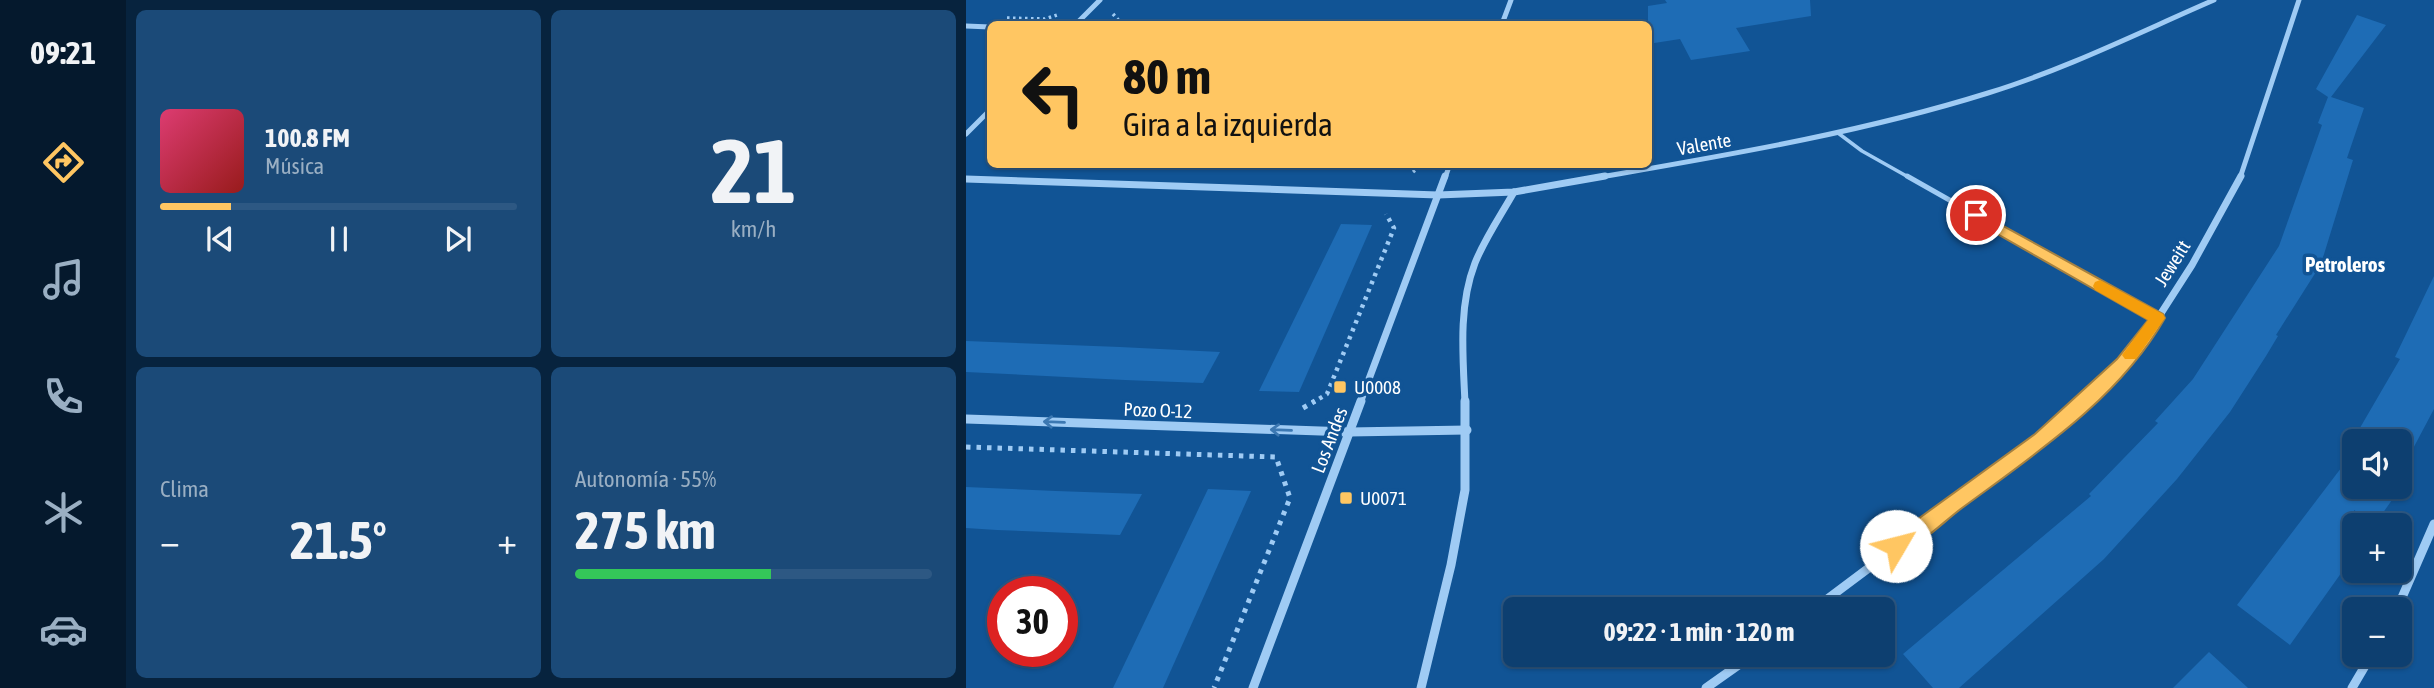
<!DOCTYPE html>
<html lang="es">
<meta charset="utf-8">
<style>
:root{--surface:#0d3f70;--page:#1b4a78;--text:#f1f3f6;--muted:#9aafc3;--line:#2d5883;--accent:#ffc662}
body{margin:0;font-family:"Asap Condensed",sans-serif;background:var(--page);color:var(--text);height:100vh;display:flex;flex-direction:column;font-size:26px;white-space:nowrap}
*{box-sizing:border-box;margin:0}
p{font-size:23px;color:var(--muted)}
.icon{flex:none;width:38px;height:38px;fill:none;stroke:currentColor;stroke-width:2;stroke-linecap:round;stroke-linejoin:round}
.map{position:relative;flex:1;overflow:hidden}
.side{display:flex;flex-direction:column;gap:10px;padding:10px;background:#07233e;width:840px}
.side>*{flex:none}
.banner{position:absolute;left:21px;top:21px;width:665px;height:147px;border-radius:10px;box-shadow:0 2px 5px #0004,0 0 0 2px var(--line);background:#ffc662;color:#111;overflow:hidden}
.fabs{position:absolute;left:1376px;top:429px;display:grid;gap:14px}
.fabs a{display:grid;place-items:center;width:70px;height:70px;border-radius:10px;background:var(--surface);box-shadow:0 2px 5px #0004,0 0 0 2px var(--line);font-size:35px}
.speed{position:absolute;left:21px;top:576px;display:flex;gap:14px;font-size:35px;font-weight:700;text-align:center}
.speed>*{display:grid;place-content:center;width:91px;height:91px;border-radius:50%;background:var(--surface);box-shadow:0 2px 5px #0004,0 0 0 2px var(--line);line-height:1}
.speed .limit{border:10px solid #d22;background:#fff;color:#111}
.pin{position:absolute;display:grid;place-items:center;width:60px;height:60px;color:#fff;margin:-30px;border:4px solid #fff;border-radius:50%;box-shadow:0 2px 7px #0007}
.me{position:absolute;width:77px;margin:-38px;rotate:53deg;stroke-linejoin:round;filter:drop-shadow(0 0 5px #0008)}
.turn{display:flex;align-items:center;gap:24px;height:147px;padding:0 21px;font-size:32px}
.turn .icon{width:91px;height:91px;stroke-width:2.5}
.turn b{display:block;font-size:49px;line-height:60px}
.big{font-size:52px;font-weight:700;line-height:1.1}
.side .widget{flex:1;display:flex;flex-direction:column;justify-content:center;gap:10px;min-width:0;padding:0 24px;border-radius:10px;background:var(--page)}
.side .dial{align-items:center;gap:0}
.dial b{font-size:91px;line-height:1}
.song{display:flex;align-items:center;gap:21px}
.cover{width:84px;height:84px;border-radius:10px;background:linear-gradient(135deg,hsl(340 70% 55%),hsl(0 70% 35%))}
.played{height:7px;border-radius:4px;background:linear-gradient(90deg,var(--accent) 20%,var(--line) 20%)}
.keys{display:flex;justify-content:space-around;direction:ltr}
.heat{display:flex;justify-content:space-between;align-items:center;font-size:38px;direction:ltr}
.charge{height:10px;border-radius:5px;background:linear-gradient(90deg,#34c759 55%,var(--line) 0)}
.side .tiles{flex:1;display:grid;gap:10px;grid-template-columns:repeat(2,1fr)}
.trip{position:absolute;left:537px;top:597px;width:392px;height:70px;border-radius:10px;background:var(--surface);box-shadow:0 2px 5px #0004,0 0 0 2px var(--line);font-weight:700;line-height:70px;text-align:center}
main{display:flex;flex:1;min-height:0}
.tabs{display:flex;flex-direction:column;width:126px;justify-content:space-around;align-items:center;background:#05192d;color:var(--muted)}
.tabs .icon{width:49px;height:49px}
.tabs .active{color:var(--accent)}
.tabs b{font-size:32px;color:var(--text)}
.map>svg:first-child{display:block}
</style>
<main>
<nav class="tabs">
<b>09:21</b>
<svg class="icon active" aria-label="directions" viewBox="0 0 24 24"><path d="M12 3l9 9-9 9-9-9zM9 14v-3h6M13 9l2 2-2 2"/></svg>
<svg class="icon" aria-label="music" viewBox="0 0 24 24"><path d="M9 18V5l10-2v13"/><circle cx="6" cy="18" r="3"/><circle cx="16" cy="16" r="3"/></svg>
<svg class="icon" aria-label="phone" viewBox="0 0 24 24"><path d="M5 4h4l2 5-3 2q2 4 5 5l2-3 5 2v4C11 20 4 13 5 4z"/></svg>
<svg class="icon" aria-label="climate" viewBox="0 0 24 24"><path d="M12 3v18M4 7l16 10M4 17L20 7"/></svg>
<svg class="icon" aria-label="car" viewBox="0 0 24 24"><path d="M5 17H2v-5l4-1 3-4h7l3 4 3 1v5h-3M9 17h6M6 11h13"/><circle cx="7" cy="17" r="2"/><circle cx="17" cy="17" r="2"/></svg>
</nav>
<section class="side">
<div class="tiles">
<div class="widget">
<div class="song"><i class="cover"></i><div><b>100.8 FM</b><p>Música</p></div></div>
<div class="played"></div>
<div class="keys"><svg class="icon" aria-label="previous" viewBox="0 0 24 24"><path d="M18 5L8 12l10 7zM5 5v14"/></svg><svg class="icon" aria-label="pause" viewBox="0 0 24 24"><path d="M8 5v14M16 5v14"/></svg><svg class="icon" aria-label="next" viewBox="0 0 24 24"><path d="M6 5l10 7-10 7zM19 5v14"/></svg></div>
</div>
<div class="widget dial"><b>21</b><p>km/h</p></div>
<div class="widget"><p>Clima</p>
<div class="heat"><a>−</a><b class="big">21.5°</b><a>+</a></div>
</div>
<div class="widget"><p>Autonomía · 55%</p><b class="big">275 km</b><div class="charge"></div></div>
</div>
</section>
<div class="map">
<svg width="1468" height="688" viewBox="0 0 1468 688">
<rect width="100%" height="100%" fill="#115495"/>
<!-- building -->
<g fill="#1e6cb5">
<path d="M 699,0 L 844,0 L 845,16 L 770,28 L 784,51 L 725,60 L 714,39 L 682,44 L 682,6 L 701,3 Z"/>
<path d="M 1391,15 L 1420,25 L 1365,97 L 1398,108 L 1381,158 L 1387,160 L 1355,264 L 1310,335 L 1312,336 L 1300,356 L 1264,412 L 1211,479 L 1138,559 L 993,688 L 967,688 L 937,654 L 1125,496 L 1123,494 L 1192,423 L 1189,421 L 1227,379 L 1313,246 L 1356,125 L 1352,123 L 1362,97 L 1350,89 Z"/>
<path d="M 375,224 L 406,225 L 333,392 L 293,391 Z"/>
<path d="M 1468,276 L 1468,409 L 1433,475 L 1433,441 L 1395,441 L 1398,437 L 1391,433 L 1434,359 L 1429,357 Z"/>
<path d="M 0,341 L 154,347 L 254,352 L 237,383 L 159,380 L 0,372 Z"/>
<path d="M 1388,451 L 1388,486 L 1427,486 L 1421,497 L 1426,500 L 1409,524 L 1388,510 L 1388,555 L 1324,645 L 1271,605 Z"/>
<path d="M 0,487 L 90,491 L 176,494 L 154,535 L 31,530 L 0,528 Z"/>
<path d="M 242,489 L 285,491 L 197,688 L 147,688 Z"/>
<path d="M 1243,652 L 1282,688 L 1207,688 Z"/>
</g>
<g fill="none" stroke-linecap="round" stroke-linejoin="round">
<!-- path-far2 -->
<g stroke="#9fcbf4" stroke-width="3.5" stroke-dasharray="2.5 3.5" stroke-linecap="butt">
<path d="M 147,14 L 154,22 L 255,24"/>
<path d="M 41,18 L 79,19 L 91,15"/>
<path d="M 506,24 L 517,20"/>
<path d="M 447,172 L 457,164"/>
</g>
<!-- path-far1 -->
<path stroke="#9fcbf4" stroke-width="4.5" stroke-dasharray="3.5 5" stroke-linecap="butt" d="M 346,403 L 361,394 L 428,228 L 420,214"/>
<!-- path -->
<g stroke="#9fcbf4" stroke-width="5" stroke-dasharray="4.5 6" stroke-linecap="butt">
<path d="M 337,408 L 349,401"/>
<path d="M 0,447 L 310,457 L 324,498 L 248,688"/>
</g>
<!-- service-far1 -->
<path stroke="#9fcbf4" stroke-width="3.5" d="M 872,133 L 896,151 L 944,178"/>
<!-- service -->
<path stroke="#9fcbf4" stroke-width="5" d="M 941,176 L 1192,318"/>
<!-- minor-far2 -->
<g stroke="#9fcbf4" stroke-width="5">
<path d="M 110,24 L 134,0"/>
<path d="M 536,24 L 545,0"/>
<path d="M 0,26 L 24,27"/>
<path d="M 0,134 L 24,110"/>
<path d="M 479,178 L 484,164"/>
<path d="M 629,178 C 761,155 894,133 1022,93 C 1100,69 1174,32 1248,0"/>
<path d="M 1274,178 L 1333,0"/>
</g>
<!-- minor-far1 -->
<g stroke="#9fcbf4" stroke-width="7">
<path d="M 0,179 L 472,195 L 548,192 L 639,176"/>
<path d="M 394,403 L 479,176"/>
<path d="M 499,403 C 497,357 492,307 509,263 C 519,238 535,215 548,192"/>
<path d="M 1114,403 L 1157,364 L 1183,332 L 1226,265 L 1275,176"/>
</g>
<!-- minor -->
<g stroke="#9fcbf4" stroke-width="9">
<path d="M 0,419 L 383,432 L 501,430"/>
<path d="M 848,609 L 1075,439 L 1116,401"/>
<path d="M 1431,609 L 1468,524"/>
<path d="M 287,688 L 395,401"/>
<path d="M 455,688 L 485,565 L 499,490 L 499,401"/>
<path d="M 740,688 L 788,654"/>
<path d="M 1386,688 L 1406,654"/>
</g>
</g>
<!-- one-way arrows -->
<defs><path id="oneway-shaft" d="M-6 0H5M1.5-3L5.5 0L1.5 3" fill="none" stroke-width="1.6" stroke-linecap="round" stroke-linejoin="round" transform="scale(1.75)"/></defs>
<g stroke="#3c78b2">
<use href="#oneway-shaft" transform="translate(88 422) rotate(-178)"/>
<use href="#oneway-shaft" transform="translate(315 430) rotate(-178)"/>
</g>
<!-- route -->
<path fill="#ffc662" stroke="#a68140" stroke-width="2" d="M 1010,211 L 1197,314 L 1199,318 C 1153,399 1069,454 996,508 C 976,523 954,546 930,555 L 923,552 L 921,546 L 923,540 L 1069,434 L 1151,359 L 1182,320 L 1005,219 L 1005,212 Z"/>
<!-- slow -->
<path fill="#f59e0b" d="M 1134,280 L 1197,314 L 1199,318 L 1170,359 L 1159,359 L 1156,355 L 1182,320 L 1129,290 L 1127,286 L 1129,282 Z"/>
<!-- markers -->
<g fill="#ffc662" stroke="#115495" stroke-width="2.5">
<rect x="367" y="380" width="14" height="14" rx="3.5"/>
<rect x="373" y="491" width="14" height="14" rx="3.5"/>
</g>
<g text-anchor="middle" stroke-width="7" stroke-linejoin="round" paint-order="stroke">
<!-- street labels -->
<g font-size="19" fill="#fff" stroke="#115495">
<text transform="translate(738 144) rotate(-10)" y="7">Valente</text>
<text transform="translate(1206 263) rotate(-58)" y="7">Jeweitt</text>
<text transform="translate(192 410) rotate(2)" y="7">Pozo O-12</text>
<text transform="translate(363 440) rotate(-69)" y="7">Los Andes</text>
</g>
<!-- poi labels -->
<g font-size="19" fill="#fff" stroke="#115495" text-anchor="start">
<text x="388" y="394">U0008</text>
<text x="394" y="505">U0071</text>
</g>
<!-- neighbourhood labels -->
<g font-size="21" font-weight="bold" fill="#fff" stroke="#115495">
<text x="1379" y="272">Petroleros</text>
</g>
</g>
</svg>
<div class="fabs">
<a><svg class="icon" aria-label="sound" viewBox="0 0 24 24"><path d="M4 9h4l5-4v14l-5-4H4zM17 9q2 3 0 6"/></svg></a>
<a>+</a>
<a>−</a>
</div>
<div class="speed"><div class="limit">30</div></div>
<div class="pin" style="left:1010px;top:215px;background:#d93025"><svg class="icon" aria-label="arrive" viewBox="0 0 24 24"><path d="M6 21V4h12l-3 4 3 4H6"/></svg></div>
<svg class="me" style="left:930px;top:546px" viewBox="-20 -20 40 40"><circle r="19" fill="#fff"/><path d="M0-13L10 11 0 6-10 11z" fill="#ffc662"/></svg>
<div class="trip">09:22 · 1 min · 120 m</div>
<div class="banner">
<div class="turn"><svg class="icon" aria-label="left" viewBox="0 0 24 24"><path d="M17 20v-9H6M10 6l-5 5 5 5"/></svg><div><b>80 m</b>Gira a la izquierda</div></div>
</div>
</div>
</main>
